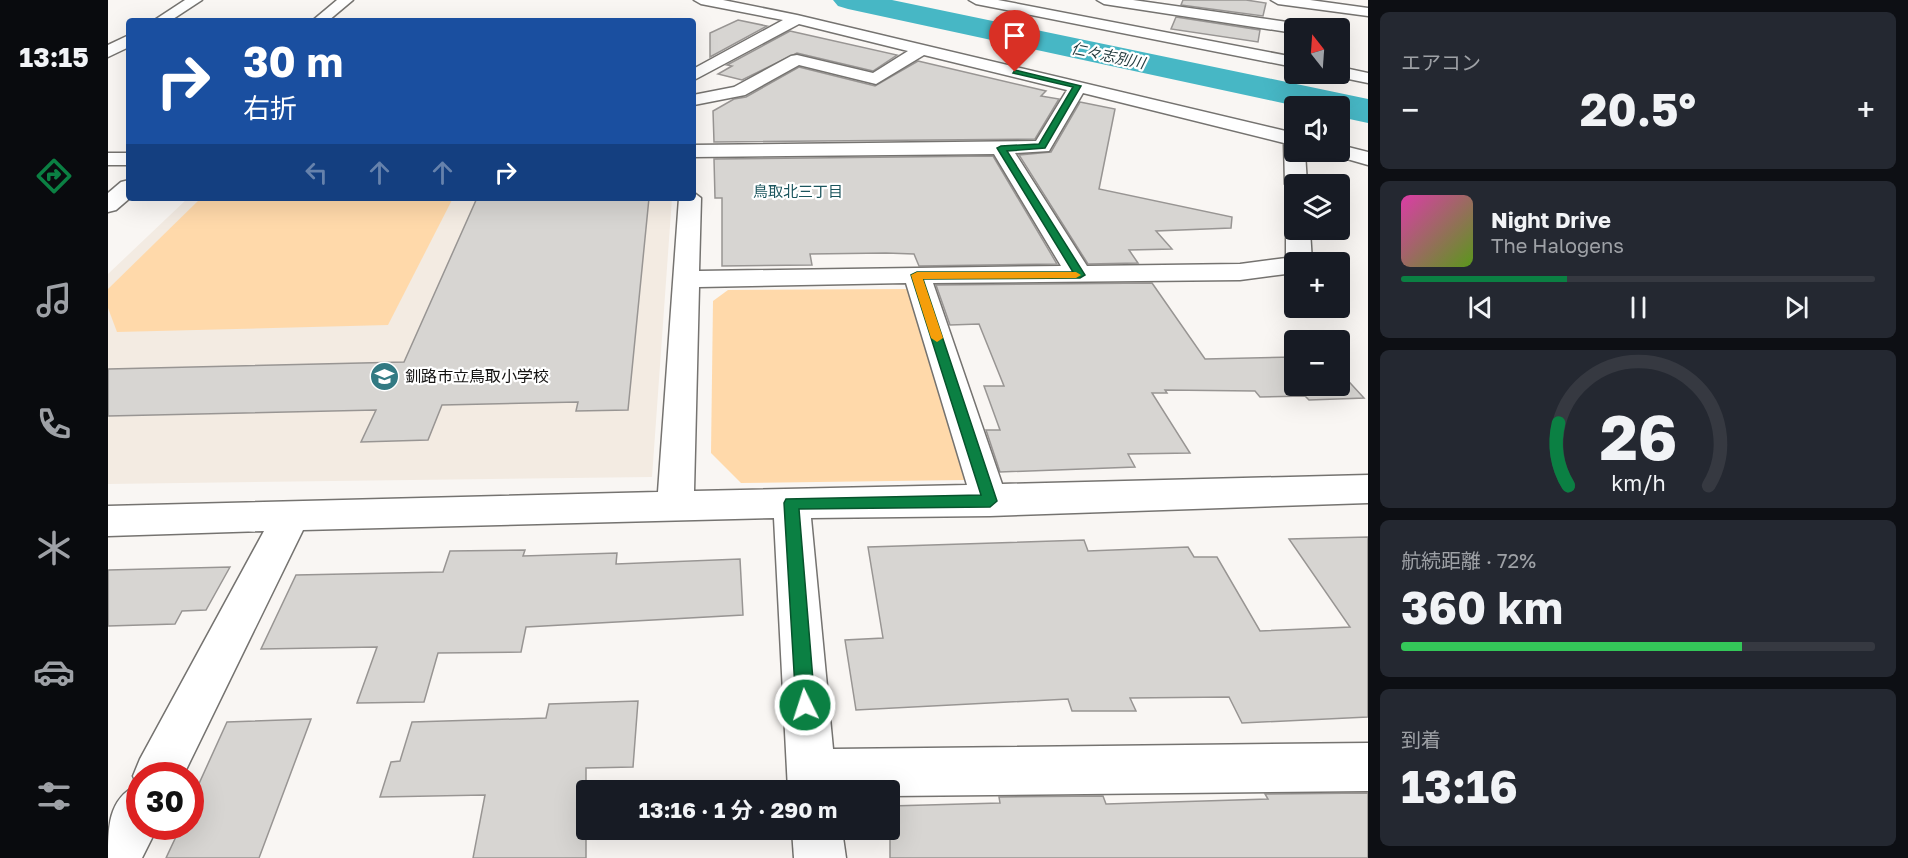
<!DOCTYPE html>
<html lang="ja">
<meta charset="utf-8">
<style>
:root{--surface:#171b24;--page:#242831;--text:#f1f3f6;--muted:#9ea1a6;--line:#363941;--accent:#0b8043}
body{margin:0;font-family:"Golos Text","Noto Sans JP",sans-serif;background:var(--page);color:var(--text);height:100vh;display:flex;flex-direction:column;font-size:22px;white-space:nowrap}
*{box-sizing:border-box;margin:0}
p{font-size:20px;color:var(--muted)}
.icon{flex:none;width:33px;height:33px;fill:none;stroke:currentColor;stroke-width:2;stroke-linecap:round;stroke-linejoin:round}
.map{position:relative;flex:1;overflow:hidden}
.details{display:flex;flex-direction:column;gap:12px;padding:12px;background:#0d0f14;width:540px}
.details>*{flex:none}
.hud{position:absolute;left:18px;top:18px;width:570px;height:183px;border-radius:6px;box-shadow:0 6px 24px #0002;background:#1a4fa0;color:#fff;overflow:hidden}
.needle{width:39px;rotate:343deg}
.controls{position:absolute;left:1176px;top:18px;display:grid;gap:12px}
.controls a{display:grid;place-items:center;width:66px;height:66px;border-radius:6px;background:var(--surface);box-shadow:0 6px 24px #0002;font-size:30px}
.speed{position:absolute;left:18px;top:762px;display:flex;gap:12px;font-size:30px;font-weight:700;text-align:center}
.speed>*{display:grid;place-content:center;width:78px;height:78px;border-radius:50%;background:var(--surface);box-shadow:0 6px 24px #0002;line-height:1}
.speed .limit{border:9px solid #d22;background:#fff;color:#111}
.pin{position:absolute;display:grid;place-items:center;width:51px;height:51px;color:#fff;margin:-62px -26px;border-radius:50% 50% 50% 0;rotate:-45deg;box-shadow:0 0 6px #0007}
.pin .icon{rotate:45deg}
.me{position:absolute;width:66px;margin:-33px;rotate:356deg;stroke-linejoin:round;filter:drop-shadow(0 0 4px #0008)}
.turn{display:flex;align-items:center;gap:21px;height:126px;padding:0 18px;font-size:27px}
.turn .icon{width:78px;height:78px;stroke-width:2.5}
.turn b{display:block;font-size:42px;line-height:51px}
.lanes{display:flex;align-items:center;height:57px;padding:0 18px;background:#0003;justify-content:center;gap:30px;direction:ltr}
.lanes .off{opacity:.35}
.big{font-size:45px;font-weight:700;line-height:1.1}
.details .widget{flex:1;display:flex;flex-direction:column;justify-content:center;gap:9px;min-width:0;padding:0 21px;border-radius:9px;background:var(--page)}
.details .dial{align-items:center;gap:0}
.dial svg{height:156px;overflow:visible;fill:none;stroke:var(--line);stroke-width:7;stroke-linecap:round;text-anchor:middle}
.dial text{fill:var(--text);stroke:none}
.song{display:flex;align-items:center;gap:18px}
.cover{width:72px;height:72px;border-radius:9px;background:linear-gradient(135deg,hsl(320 70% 55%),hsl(90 70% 35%))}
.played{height:6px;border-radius:3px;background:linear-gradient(90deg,var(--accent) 35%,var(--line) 35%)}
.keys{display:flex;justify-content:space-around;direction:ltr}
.heat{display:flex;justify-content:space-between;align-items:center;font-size:33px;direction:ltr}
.charge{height:9px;border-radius:4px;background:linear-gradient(90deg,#34c759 72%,var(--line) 0)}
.trip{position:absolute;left:468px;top:780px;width:324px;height:60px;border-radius:6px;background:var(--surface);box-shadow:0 6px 24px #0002;font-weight:700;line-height:60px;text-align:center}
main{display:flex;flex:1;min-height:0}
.menu{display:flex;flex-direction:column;width:108px;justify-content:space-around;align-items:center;background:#090b0e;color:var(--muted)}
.menu .icon{width:42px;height:42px}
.menu .active{color:var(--accent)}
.menu b{font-size:27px;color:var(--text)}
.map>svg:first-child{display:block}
</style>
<main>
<nav class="menu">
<b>13:15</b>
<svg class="icon active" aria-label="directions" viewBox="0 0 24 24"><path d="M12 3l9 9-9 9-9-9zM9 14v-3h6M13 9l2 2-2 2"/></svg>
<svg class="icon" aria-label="music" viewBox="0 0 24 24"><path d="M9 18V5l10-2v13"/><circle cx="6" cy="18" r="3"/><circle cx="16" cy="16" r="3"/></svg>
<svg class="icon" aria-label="phone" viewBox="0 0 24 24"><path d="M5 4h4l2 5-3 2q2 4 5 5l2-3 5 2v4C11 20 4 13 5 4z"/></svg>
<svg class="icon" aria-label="climate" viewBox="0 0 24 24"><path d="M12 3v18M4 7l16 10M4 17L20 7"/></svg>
<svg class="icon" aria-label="car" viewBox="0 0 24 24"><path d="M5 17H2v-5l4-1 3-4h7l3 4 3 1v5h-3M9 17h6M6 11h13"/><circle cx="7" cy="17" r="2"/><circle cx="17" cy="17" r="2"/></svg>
<svg class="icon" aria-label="filters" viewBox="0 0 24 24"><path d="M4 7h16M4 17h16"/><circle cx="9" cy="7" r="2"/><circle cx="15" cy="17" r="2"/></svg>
</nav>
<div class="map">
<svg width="1260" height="858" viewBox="0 0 1260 858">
<rect width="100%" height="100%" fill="#f9f6f3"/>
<!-- built -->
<path fill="#f3ebe2" d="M 80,198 L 564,198 L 544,477 L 0,484 L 0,274 Z"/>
<!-- green -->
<g fill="#ffd9aa">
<path d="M 93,198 L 345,198 L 280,325 L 9,332 L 0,308 L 0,289 Z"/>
<path d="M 799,289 L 858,480 L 633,483 L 603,453 L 605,301 L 620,290 Z"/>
</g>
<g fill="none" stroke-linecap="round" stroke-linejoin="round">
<!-- river -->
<path fill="#47b7c5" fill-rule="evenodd" d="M 725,0 L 784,0 L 1260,99 L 1260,123 L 1232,117 L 1232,106 L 1188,106 L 740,9 L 730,6 Z"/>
</g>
<!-- building -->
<g fill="#d7d5d2" stroke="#989593" stroke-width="1.5">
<path d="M 1075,0 L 1138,0 L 1158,3 L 1155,16 L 1073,5 Z"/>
<path d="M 1068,17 L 1152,30 L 1150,42 L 1063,29 Z"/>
<path d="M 630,20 L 659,26 L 602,57 L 602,33 Z"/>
<path d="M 682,31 L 789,55 L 765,71 L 689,53 L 634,80 L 610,74 L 624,66 L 619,65 Z"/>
<path d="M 810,61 L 938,91 L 933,96 L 951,99 L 927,139 L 606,142 L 605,111 L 626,99 L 638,97 L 691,67 L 767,86 Z"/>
<path d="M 972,102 L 1007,109 L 991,189 L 1124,217 L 1123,228 L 1048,231 L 1064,249 L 1021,250 L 1030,263 L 980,264 L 911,155 L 943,152 Z"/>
<path d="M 885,156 L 949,264 L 811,266 L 806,254 L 778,253 L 702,254 L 704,265 L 614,266 L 614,198 L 607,198 L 606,159 Z"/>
<path d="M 369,198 L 413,198 L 412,200 L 541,198 L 520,410 L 468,411 L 470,402 L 334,405 L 320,440 L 253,442 L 268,410 L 0,416 L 0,369 L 296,362 Z"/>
<path d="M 1044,283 L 1097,359 L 1186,357 L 1186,386 L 1232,386 L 1232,372 L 1256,398 L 1201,400 L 1197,396 L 1152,397 L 1147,391 L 1057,390 L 1059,393 L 1044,393 L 1082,453 L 1020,454 L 1027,467 L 892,472 L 878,430 L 892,430 L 876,386 L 896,386 L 871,324 L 842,325 L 828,285 Z"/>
<path d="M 1260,537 L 1260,717 L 1134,723 L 1121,697 L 1022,698 L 1028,711 L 964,711 L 960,699 L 748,710 L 737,640 L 775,638 L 760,547 L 976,540 L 980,551 L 1080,547 L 1086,557 L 1109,557 L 1152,631 L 1242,627 L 1181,539 Z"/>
<path d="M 417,550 L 415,556 L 509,553 L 508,564 L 632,559 L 635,615 L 418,627 L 413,652 L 330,653 L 316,702 L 249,703 L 269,647 L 153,649 L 188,575 L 335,572 L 342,551 Z"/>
<path d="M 122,567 L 98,610 L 74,611 L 67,624 L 0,626 L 0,570 Z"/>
<path d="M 530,701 L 525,767 L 478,768 L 478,858 L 365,858 L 377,795 L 272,797 L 283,762 L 292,761 L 304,722 L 438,718 L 441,704 Z"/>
<path d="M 203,719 L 151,858 L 58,858 L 73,826 L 82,826 L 82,807 L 87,798 L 84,799 L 119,722 Z"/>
<path d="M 1260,793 L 1260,858 L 782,858 L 782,806 L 892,803 L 891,797 L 995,796 L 998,804 L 1160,799 L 1157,794 Z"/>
</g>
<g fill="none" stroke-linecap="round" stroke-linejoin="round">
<defs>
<g id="minor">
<path d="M 77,0 L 94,0 L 62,21 L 45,21 Z"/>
<path d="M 586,0 L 615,0 L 689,15 L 1186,133 L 1186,152 L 1197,152 L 1199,184 L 1186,184 L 1186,190 L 1180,189 L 1177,184 L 1176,143 L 975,93 L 941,151 L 907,153 L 979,266 L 1132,264 L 1178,258 L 1178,230 L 1186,224 L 1186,230 L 1202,230 L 1204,262 L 1186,262 L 1186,273 L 1132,280 L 825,283 L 894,484 L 1260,475 L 1260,503 L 882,516 L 703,518 L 725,749 L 1260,743 L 1260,791 L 782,796 L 782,790 L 680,790 L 666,518 L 195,530 L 75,776 L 32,776 L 32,826 L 50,826 L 34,858 L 0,858 C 0,828 0,799 29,785 L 25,776 L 32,759 L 156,531 L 0,536 L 0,506 L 550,492 L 571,198 L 585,198 L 585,192 L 593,198 L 591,271 L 953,266 L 886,154 L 585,157 L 585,145 L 928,141 L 959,90 L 816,55 L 768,84 L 691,65 L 637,95 L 586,105 L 585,95 L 626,87 L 683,56 L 689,55 L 765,73 L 800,51 L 691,24 L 586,80 L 585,69 L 675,20 L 593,4 ZM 798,283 L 859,485 L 586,491 L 591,287 Z"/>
<path d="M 861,0 L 890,0 L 1186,57 L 1186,67 L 868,4 Z"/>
<path d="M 989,0 L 1025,0 L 1186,23 L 1194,28 L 1186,28 L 1186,33 L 996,4 Z"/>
<path d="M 1163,0 L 1202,0 L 1260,8 L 1260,16 L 1170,4 Z"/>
<path d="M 21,35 L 21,47 L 0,57 L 0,45 Z"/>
<path d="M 1232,67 L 1260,73 L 1260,83 L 1226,76 L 1225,74 L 1232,74 Z"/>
<path d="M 1232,145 L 1260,152 L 1260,165 L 1225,155 L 1222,152 L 1232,152 Z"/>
<rect x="0" y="153" width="21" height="12"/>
<path d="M 684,830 L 734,830 L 738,858 L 686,858 Z"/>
</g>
<g id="major">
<path d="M 229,0 L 245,0 L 220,21 L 204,21 Z"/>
<path d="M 21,180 L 22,198 L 8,210 L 0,212 L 0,193 L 13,182 Z"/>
</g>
</defs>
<!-- minor casing -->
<use href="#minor" stroke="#757370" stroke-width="3"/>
<!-- major casing -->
<use href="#major" stroke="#757370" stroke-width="3"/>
<!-- minor -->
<use href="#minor" fill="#fff" fill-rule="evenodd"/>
<!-- major -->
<use href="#major" fill="#fff" fill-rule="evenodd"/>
</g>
<!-- route -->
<path fill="#0b8043" stroke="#07532c" stroke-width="1.5" d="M 907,70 L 973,86 L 937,148 L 899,151 L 977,275 L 972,278 L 815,279 L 889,501 L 882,507 L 691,509 L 707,705 L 704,712 L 697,715 L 691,712 L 688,705 L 676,503 L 678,499 L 873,495 L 803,275 L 809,272 L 965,272 L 889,148 L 893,146 L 931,144 L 965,87 L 905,73 Z"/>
<!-- slow -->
<path fill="#f59e0b" d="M 809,272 L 968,272 L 973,275 L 968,278 L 815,279 L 835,338 L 829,342 L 823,338 L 803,275 Z"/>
<!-- icons -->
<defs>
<symbol id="school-disc" viewBox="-11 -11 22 22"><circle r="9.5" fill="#327a83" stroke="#fff"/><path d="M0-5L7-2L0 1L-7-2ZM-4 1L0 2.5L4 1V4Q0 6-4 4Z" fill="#fff"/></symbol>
</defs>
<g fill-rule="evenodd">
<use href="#school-disc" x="260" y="360" width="33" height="33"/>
</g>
<g text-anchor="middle" stroke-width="4.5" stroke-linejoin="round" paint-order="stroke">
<!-- far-water labels -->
<g font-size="15" font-style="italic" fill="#223b3e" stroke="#fff">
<text transform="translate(1000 56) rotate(12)" y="5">仁々志別川</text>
</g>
<!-- far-neighbourhood labels -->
<g font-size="15" fill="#1b555d" stroke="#fff">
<text x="690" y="197">鳥取北三丁目</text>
</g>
<!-- poi labels -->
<g font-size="16" fill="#131211" stroke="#fff" text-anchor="start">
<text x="297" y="382">釧路市立鳥取小学校</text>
</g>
</g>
</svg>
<div class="controls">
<a><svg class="needle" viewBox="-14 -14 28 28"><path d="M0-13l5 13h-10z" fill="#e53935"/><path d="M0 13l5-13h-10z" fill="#9ea1a6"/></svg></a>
<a><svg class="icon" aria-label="sound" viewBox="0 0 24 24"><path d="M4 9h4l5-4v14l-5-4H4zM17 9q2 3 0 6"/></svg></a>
<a><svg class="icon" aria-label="layers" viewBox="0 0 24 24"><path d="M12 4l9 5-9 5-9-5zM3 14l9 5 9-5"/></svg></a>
<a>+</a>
<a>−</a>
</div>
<div class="speed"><div class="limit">30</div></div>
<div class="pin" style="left:907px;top:72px;background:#d93025"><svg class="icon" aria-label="arrive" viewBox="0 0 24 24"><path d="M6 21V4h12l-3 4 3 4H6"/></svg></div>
<svg class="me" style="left:697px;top:705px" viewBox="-20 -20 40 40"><circle r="17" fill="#0b8043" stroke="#fff" stroke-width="3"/><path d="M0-11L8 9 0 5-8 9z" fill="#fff"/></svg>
<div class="trip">13:16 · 1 分 · 290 m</div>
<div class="hud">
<div class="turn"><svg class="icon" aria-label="right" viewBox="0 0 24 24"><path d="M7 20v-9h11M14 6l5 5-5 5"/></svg><div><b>30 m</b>右折</div></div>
<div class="lanes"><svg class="icon off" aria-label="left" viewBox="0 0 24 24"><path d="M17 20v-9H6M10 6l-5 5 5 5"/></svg><svg class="icon off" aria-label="ahead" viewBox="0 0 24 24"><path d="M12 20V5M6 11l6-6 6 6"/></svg><svg class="icon off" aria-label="ahead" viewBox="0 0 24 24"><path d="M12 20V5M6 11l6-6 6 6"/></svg><svg class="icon" aria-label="right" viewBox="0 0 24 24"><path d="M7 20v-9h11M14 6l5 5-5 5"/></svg></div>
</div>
</div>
<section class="details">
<div class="widget"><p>エアコン</p>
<div class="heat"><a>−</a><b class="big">20.5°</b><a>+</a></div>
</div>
<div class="widget">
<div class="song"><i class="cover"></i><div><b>Night Drive</b><p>The Halogens</p></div></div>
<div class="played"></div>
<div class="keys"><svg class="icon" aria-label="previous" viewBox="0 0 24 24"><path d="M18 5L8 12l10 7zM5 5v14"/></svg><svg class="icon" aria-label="pause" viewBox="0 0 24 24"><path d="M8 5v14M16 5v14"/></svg><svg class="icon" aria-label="next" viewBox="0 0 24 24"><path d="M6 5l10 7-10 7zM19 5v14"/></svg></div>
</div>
<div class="widget dial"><svg viewBox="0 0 100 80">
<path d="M14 69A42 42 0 1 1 86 69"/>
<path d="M14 69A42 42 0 0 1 9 37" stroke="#0b8043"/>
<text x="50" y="56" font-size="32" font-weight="700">26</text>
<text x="50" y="72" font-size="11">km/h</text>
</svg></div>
<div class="widget"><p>航続距離 · 72%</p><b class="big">360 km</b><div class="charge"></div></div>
<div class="widget"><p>到着</p><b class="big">13:16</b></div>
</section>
</main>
